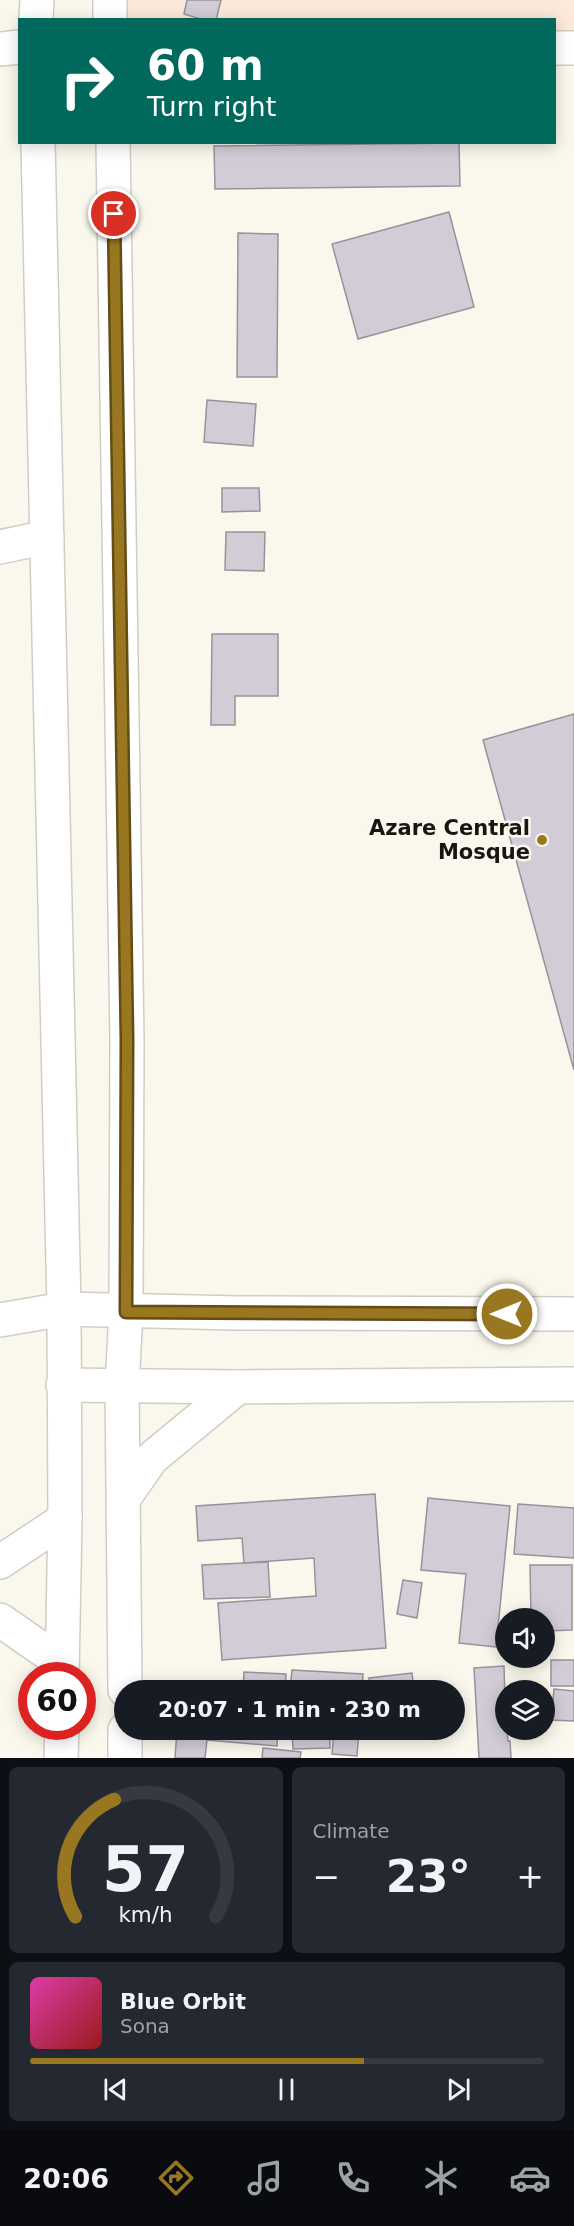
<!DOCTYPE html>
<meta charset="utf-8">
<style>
:root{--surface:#171b24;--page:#242831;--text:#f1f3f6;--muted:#9ea1a6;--line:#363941;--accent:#997721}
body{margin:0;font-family:"DejaVu Sans",sans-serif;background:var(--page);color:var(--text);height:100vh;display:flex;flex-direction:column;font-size:22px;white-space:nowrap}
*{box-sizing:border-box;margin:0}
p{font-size:20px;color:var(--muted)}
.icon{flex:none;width:33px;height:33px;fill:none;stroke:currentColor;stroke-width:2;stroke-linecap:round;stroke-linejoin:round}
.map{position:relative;height:1758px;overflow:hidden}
.drawer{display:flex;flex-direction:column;gap:9px;padding:9px;background:#0d0f14;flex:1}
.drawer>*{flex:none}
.guide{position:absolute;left:18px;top:18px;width:538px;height:126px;border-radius:0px;box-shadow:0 3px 15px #0003;background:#00695c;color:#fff;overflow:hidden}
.controls{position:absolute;left:495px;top:1608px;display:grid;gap:12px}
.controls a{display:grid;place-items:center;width:60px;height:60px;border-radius:50%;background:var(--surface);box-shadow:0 3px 15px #0003;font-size:30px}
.speed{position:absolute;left:18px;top:1662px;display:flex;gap:12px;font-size:30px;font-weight:700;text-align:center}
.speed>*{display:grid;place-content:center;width:78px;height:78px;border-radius:50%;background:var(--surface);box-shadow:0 3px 15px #0003;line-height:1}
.speed .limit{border:9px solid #d22;background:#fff;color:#111}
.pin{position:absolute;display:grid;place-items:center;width:51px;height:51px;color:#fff;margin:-26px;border:3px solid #fff;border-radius:50%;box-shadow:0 2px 6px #0007}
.me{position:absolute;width:66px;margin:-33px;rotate:270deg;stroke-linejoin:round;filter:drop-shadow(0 0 4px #0008)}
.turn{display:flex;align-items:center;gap:21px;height:126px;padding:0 30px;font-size:27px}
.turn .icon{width:78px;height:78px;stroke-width:2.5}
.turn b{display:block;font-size:42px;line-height:51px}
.big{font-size:45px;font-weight:700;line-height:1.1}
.drawer .tile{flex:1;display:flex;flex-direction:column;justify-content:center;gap:9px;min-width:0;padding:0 21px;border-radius:9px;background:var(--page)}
.drawer .dial{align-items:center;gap:0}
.dial svg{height:156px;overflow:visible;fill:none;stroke:var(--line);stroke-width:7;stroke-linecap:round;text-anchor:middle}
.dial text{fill:var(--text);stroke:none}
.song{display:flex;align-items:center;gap:18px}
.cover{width:72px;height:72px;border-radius:9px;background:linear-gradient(135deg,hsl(320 70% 55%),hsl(0 70% 35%))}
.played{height:6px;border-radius:3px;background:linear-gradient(90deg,var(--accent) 65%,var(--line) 65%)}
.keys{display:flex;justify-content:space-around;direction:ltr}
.heat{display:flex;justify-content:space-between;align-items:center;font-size:33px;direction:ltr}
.drawer .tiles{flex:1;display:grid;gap:9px;grid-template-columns:1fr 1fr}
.tile:last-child{grid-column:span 2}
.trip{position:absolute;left:114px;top:1680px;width:351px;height:60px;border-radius:30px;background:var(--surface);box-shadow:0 3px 15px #0003;font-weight:700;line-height:60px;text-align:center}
.dock{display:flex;height:96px;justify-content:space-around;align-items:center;background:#090b0e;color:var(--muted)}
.dock .icon{width:42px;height:42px}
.dock .on{color:var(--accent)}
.dock b{font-size:27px;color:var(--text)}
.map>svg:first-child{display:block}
</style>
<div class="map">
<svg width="574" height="1758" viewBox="0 0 574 1758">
<rect width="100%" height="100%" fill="#faf7ec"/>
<!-- commercial -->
<path fill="#fce9d9" d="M 108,0 L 574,0 L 574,48 L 555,48 L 555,20 L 108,20 Z"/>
<!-- building -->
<g fill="#d1ccd6" stroke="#97929c" stroke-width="1.5">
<path d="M 187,0 L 221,0 L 216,20 L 204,20 L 184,14 Z"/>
<path d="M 459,143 L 460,186 L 215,189 L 214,146 Z"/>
<path d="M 449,212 L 474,307 L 358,339 L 332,244 Z"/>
<path d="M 238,233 L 278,234 L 277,377 L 237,377 Z"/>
<path d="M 207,400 L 256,404 L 253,446 L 204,442 Z"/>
<path d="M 222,488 L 259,488 L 260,511 L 222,512 Z"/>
<path d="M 226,532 L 265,532 L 264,571 L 225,570 Z"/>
<path d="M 212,634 L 278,634 L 278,696 L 235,696 L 235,725 L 211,725 Z"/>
<path d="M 574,714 L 574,1070 L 483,740 Z"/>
<path d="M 375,1494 L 386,1648 L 222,1660 L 218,1603 L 316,1596 L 314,1558 L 244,1563 L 242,1538 L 198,1541 L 196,1506 Z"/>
<path d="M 428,1498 L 510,1506 L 496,1647 L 459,1643 L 466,1574 L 421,1570 Z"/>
<path d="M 518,1504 L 574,1508 L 574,1558 L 514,1554 Z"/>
<path d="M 268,1562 L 270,1597 L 204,1599 L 202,1565 Z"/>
<path d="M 530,1565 L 572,1565 L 572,1630 L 544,1631 L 544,1618 L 531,1618 Z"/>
<path d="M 403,1580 L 422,1583 L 417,1618 L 397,1614 Z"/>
<rect x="551" y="1660" width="23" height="26"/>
<path d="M 504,1666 L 506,1730 L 507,1730 L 508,1741 L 510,1741 L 511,1758 L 479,1758 L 474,1668 Z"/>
<path d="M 292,1670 L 363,1674 L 362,1690 L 290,1690 Z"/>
<path d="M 244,1672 L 286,1674 L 285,1690 L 243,1690 Z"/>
<path d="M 412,1673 L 414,1690 L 370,1690 L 369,1678 Z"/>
<path d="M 181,1686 L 219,1690 L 181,1690 Z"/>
<path d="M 554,1689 L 574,1691 L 574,1721 L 551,1720 Z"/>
<path d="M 177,1730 L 278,1730 L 277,1746 L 207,1740 L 205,1758 L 175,1758 Z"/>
<path d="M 292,1730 L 330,1730 L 330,1748 L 293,1749 Z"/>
<path d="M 334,1730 L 359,1730 L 357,1756 L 332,1754 Z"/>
<path d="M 263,1748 L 301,1752 L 300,1758 L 262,1758 Z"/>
</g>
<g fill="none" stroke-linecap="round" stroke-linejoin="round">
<defs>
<g id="street">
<path d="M 555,48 L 574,48"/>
<path d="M 0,547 L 47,537"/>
<path d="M 0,1320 L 64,1309"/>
</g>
<path id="secondary" d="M 0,49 L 20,47"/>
<g id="primary">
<path d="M 110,0 L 110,20"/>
<path d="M 36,20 L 37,0"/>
<path d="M 38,142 L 64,1309 L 65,1519 L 62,1676"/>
<path d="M 113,142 L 127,1040 L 126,1312 L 122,1385 L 125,1690"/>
<path d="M 64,1309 L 237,1313 L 574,1314"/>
<path d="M 63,1385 L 238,1387 L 574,1384"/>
<path d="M 124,1498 L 152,1458 L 238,1387"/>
<path d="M 0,1562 L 65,1519"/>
<path d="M 0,1620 L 62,1663"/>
<path d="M 125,1730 L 125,1758"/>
<path d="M 61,1758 L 62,1726"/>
</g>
</defs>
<!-- street casing -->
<use href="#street" stroke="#d0cec4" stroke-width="36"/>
<!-- secondary casing -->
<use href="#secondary" stroke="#d0cec4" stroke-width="36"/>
<!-- primary casing -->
<use href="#primary" stroke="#d0cec4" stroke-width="36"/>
<!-- street -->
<use href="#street" stroke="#fff" stroke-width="33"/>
<!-- secondary -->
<use href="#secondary" stroke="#fff" stroke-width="33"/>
<!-- primary -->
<use href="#primary" stroke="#fff" stroke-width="33"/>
</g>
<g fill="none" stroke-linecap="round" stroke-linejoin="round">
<defs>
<path id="route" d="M 114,214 L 127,1040 L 126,1312 L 507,1314"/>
</defs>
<!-- route casing -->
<use href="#route" stroke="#634d15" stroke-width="15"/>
<!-- route -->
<use href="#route" stroke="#997721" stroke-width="10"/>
</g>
<!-- markers -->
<circle fill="#997721" stroke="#faf7ec" stroke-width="2" cx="542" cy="840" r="6"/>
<g text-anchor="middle" stroke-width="5" stroke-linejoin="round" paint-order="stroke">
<!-- poi labels -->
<g font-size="21" font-weight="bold" fill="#171612" stroke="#faf7ec" text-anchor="end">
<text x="530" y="835">Azare Central<tspan x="530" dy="24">Mosque</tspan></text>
</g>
</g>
</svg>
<div class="controls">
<a><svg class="icon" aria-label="sound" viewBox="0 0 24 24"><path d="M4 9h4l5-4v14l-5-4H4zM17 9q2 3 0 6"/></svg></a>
<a><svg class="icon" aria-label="layers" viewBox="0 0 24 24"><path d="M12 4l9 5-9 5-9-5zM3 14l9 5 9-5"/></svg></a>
</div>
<div class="speed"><div class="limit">60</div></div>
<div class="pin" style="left:114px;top:214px;background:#d93025"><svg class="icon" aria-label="arrive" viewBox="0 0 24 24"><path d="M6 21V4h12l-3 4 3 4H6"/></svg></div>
<svg class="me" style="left:507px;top:1314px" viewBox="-20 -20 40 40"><circle r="17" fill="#997721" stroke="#fff" stroke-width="3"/><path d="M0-11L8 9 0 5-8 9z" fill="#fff"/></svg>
<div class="trip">20:07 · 1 min · 230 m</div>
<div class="guide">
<div class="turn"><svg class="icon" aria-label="right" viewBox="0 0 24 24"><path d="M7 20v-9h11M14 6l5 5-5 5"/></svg><div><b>60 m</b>Turn right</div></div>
</div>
</div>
<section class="drawer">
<div class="tiles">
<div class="tile dial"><svg viewBox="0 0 100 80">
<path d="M14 69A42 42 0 1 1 86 69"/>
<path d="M14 69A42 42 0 0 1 34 9" stroke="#997721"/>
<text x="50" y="56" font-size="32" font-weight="700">57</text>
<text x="50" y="72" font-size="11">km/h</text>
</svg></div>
<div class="tile"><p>Climate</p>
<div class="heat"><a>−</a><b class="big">23°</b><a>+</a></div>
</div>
<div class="tile">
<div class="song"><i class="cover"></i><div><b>Blue Orbit</b><p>Sona</p></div></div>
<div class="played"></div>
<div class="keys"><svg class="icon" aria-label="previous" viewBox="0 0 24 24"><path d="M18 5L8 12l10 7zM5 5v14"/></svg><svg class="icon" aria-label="pause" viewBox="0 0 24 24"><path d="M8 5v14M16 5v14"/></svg><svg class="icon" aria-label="next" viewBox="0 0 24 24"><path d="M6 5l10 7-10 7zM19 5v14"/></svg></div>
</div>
</div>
</section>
<nav class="dock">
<b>20:06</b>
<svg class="icon on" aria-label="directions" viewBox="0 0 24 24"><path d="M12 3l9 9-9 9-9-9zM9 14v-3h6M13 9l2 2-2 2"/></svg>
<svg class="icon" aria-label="music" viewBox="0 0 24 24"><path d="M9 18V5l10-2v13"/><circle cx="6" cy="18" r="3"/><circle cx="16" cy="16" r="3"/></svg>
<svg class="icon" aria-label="phone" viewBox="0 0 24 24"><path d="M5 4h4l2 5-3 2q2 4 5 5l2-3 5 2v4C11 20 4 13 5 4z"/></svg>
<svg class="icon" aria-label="climate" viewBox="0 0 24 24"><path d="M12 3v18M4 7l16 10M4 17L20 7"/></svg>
<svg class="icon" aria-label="car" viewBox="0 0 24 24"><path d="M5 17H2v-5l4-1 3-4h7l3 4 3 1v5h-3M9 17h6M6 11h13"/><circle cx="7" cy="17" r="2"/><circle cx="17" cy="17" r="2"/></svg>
</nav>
